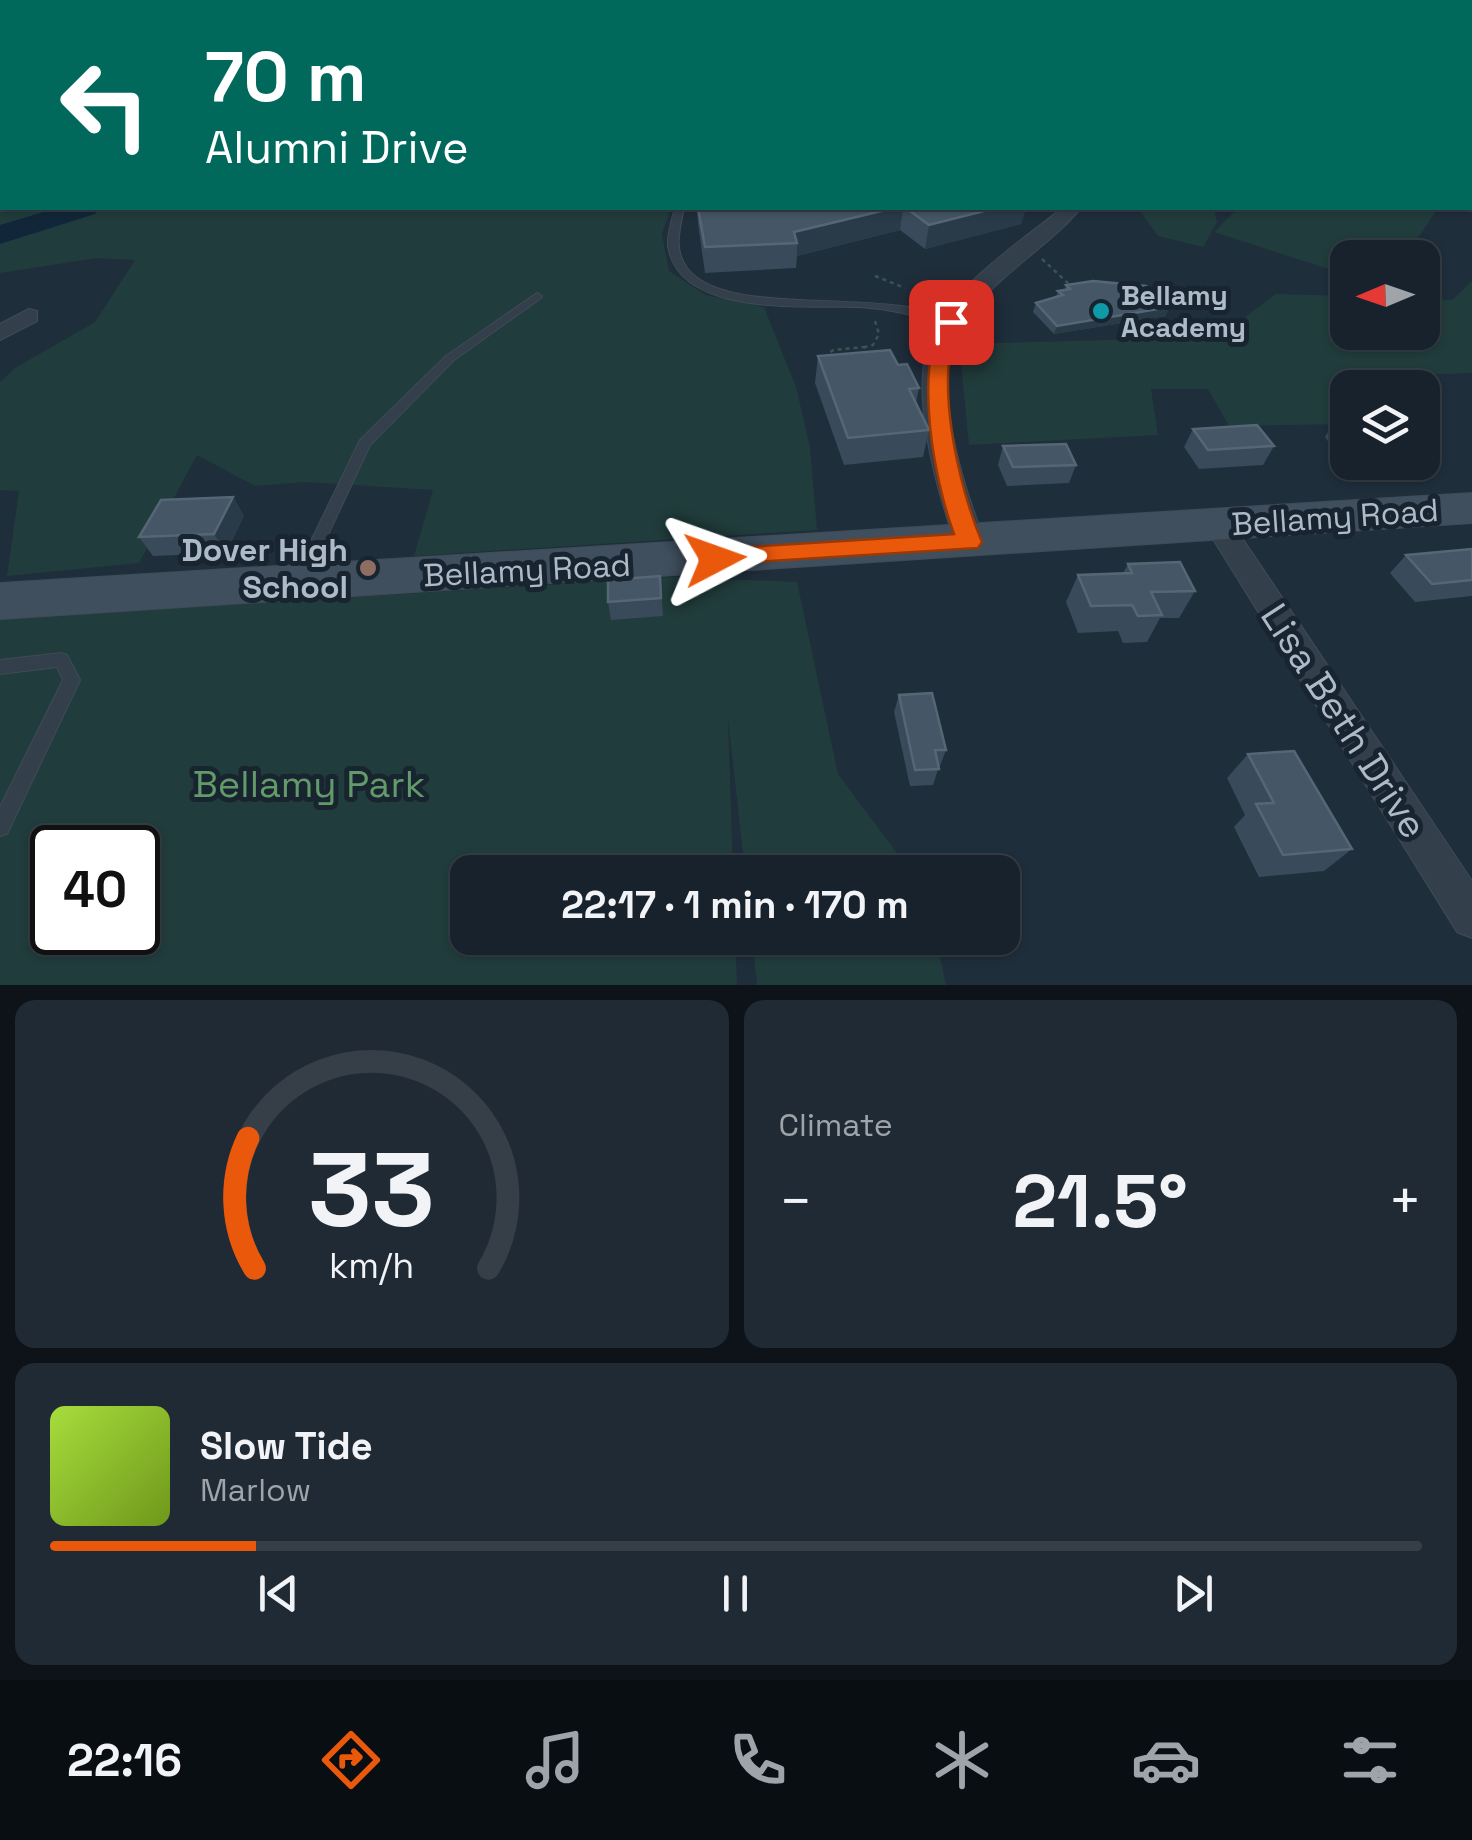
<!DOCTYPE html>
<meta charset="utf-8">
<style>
:root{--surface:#17222c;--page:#202a34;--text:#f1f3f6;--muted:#9ea4a9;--line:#363f48;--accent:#ea580c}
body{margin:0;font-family:"Space Grotesk",sans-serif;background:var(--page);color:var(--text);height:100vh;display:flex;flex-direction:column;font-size:38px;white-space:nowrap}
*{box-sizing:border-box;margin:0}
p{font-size:32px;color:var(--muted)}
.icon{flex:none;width:55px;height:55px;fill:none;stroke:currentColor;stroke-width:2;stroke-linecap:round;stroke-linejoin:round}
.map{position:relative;height:985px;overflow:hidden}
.side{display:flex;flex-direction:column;gap:15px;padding:15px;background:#0d1318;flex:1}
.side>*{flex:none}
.top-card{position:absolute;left:0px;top:0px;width:1472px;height:210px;box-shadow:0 2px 8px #0004,0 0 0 2px var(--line);background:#00695c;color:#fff;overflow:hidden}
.needle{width:65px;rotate:268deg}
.buttons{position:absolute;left:1330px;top:240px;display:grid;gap:20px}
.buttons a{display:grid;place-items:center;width:110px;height:110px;border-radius:20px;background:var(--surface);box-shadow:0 2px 8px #0004,0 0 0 2px var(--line);font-size:50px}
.speed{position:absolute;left:30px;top:825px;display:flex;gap:20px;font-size:50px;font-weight:700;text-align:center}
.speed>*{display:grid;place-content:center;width:130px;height:130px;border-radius:50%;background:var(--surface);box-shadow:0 2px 8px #0004,0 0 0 2px var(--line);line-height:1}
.speed .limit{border:5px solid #111;border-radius:15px;background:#fff;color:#111}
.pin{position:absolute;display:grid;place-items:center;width:85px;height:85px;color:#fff;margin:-42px;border-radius:20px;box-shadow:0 5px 15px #0006}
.me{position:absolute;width:110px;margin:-55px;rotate:86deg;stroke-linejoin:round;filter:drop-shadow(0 0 8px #0008)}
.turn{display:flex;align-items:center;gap:35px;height:210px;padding:0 40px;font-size:45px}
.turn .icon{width:130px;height:130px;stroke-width:2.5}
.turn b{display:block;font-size:70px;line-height:85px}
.big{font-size:75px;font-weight:800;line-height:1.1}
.side .card{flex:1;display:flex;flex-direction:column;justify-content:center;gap:15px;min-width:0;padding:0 35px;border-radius:20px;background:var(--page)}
.side .dial{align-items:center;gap:0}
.dial svg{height:260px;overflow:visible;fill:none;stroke:var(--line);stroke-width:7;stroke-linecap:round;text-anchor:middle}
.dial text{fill:var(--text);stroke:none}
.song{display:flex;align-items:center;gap:30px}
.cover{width:120px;height:120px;border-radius:15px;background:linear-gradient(135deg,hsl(80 70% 55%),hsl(80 70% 35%))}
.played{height:10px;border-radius:5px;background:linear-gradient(90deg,var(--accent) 15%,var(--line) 15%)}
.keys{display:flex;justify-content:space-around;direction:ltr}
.heat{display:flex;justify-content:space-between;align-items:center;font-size:55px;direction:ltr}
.side .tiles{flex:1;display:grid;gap:15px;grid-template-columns:1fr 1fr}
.card:last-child{grid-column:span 2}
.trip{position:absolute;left:450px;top:855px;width:570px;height:100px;border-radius:20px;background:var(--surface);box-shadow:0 2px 8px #0004,0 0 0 2px var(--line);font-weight:800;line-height:100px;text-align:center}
.tabs{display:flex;height:160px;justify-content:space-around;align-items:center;background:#090e12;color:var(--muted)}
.tabs .icon{width:70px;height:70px}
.tabs .on{color:var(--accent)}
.tabs b{font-size:45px;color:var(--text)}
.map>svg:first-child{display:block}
</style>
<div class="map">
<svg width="1472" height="985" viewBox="0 0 1472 985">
<rect width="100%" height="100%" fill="#1f2e3b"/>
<!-- green -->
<g fill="#213c3c" fill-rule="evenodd">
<path d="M 0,173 L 2,208 L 671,208 L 662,234 L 669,271 L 706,295 L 764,307 L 796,387 L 810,447 L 817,530 L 414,556 L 433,490 L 306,482 L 255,486 L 197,455 L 139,563 L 7,576 L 19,491 L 0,490 L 0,382 L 15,368 L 95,322 L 135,260 L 97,258 L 0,273 Z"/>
<path d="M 1138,208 L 1214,208 L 1217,222 L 1203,247 L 1158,236 Z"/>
<path d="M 1238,208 L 1438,208 L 1405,257 L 1348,258 L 1347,275 L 1214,232 Z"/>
<path d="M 1472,281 L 1472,373 L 1370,377 L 1376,387 L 1348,388 L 1347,424 L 1229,426 L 1208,389 L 1151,389 L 1158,435 L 969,445 L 959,344 L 1218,337 L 1276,294 L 1347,296 L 1348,332 L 1422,332 L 1423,299 L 1452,300 Z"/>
<path d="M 721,574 L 722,579 L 797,582 L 838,774 L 911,872 L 745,872 L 728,718 L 733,872 L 468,872 L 468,938 L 735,938 L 737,985 L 0,985 L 0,619 ZM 52,848 L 138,848 L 138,932 L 52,932 Z"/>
<path d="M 752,938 L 936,938 L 946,985 L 757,985 Z"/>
</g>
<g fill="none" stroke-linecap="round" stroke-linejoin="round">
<!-- river -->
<g fill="#122639" fill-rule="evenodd">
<path d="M 220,0 L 239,0 L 240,2 L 222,2 Z"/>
<path d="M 57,208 L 99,208 L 95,214 L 0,244 L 0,225 Z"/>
</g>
<defs>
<g id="lane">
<rect x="0" y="10" width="2" height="4"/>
<path d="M 2,30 L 2,34 L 0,35 L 0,31 Z"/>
<path d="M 675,208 L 684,208 C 680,228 673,250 687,268 C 727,321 891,284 957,322 L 951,325 C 921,317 891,309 860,307 C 807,305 679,318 668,246 C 667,234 672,219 675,208 Z"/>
<path d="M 537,293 L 542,296 L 541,298 L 454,360 L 370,445 L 306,582 L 301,584 L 296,582 L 293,578 L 360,440 L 446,356 Z"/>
<path d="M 61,653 L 67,655 L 80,680 L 7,834 L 0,836 L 0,807 L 63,680 L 57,667 L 0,674 L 0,660 Z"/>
</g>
<g id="street">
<rect x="0" y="83" width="2" height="8"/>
<path d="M 2,122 L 2,132 L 0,133 L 0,123 Z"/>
<path d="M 1062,208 L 1081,208 C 1055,239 1019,262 990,291 C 977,305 960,321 953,339 C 933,394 965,490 985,542 L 980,550 L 960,550 L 955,542 C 937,490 908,390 931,338 C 954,284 1018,244 1062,208 Z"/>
<path d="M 29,309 L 37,311 L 37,321 L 0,340 L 0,324 Z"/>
<path d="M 1218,514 L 1228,517 L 1472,881 L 1472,938 L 1457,932 L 1208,531 L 1204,524 L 1208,517 Z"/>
</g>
<path id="secondary" d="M 1472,493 L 1472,523 L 0,619 L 0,583 Z"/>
<g id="primary">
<path d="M 1234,0 L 1266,0 L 1268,2 L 1236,2 Z"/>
<rect x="1470" y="32" width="2" height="13"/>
</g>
</defs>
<!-- lane casing -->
<use href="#lane" stroke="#3f4b57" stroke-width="2"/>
<!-- street casing -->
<use href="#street" stroke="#3f4b57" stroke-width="2"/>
<!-- secondary casing -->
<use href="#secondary" stroke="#3f4b57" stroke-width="2"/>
<!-- primary casing -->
<use href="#primary" stroke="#3f4b57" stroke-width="3"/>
<!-- path -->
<g stroke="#395453" stroke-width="2.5" stroke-dasharray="4 4" stroke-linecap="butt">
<path d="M 496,0 L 513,1"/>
<path d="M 1042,259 L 1071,286"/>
<path d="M 875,276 L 905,288"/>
<path d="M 868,356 L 865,347 L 873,345 L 879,334 L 875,321"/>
<path d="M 825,358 L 833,350 L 865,347"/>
</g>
<!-- lane -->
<use href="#lane" fill="#333f4b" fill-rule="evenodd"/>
<!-- street -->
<use href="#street" fill="#333f4b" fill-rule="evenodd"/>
<!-- secondary -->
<use href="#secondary" fill="#404f5e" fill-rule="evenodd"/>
<!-- primary -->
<use href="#primary" fill="#505f6b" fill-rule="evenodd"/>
</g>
<!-- wall -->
<g fill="#394a5a">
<path d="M 512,0 L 746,0 L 739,2 L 513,2 Z"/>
<path d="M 697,208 L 1026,208 L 1021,224 L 925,249 L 900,230 L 797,256 L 796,268 L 705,273 L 698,223 Z"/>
<path d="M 1066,285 L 1166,316 L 1054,334 L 1033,312 L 1036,303 L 1056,297 L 1058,291 L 1065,290 Z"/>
<path d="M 818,356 L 898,365 L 919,388 L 916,403 L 929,430 L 923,457 L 844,465 L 815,383 Z"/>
<path d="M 1336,419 L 1348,419 L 1348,458 L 1340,458 L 1325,437 Z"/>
<path d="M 1193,429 L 1274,446 L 1263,465 L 1199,469 L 1184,447 Z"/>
<path d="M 1003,446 L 1076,465 L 1069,483 L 1007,486 L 998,465 Z"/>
<path d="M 233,497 L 244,516 L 226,553 L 153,556 L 139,537 Z"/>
<path d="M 1472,549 L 1472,596 L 1415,602 L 1390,573 L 1406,555 Z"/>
<path d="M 1128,564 L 1195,591 L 1179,618 L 1160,618 L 1147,642 L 1123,643 L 1118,631 L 1078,633 L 1066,602 L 1078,575 L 1123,573 Z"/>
<path d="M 660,576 L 663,616 L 611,620 L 608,602 Z"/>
<path d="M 899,695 L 946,750 L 940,766 L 939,766 L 933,785 L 910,786 L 894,712 Z"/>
<path d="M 1248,754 L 1352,849 L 1324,871 L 1259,877 L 1234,827 L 1245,815 L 1227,778 Z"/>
</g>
<!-- shaded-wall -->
<g fill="#293a49">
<path d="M 728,0 L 746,0 L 739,2 L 721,2 Z"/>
<path d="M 894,208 L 903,208 L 900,230 L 797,256 L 797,243 L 794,232 Z"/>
<path d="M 996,208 L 1026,208 L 1021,224 L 925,249 L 929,225 Z"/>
<path d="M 1170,307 L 1166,316 L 1054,334 L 1057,326 Z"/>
<path d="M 233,497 L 244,516 L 226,553 L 214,534 Z"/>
</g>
<!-- building -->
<g fill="#455666" stroke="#566675" stroke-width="2.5">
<path d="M 530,0 L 728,0 L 721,2 L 552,2 Z"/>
<path d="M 1339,0 L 1376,0 L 1376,2 L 1338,2 Z"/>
<path d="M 698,208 L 894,208 L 794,232 L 797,243 L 705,247 Z"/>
<path d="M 906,208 L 996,208 L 929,225 Z"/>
<path d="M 1093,281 L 1146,286 L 1170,307 L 1057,326 L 1036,303 L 1063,295 L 1058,291 L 1070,289 L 1066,285 Z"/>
<path d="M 890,350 L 898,365 L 907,364 L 919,388 L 909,389 L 929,430 L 848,438 L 818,356 Z"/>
<path d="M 1336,419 L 1348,419 L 1348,433 Z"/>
<path d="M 1257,425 L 1274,446 L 1208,450 L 1193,429 Z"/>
<path d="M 1066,444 L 1076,465 L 1013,467 L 1003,446 Z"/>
<path d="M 233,497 L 214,534 L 139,537 L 161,500 Z"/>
<path d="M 1472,549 L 1472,580 L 1432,584 L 1406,555 Z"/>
<path d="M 1180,562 L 1195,591 L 1151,592 L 1162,615 L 1138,616 L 1132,605 L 1091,606 L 1078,575 L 1132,573 L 1128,564 Z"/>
<path d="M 660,576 L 661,598 L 608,602 L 608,580 Z"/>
<path d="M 932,693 L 946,750 L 935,750 L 939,769 L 915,770 L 899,695 Z"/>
<path d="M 1294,751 L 1352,849 L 1283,855 L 1256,804 L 1274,803 L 1248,754 Z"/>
</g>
<!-- route -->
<path fill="#ea580c" stroke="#983908" stroke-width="2.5" d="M 951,317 L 960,322 C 932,375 959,488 982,542 L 978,548 L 706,565 L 703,559 L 706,552 L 715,549 L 954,534 C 934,480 913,368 944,318 Z"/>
<!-- markers -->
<circle fill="#0f9aa8" stroke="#18242f" stroke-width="4" cx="1101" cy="311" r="10"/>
<circle fill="#8d6e63" stroke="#18242f" stroke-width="4" cx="368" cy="568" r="10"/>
<g text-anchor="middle" stroke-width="10" stroke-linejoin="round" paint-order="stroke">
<!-- far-poi labels -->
<g font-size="28" font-weight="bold" fill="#adbac7" stroke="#18242f" text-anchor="start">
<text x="1121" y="305">Bellamy<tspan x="1121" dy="32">Academy</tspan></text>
</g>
<!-- street labels -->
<g font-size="32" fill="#adbac7" stroke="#18242f">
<text transform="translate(1335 517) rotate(-4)" y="11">Bellamy Road</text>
<text transform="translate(527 570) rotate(-3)" y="11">Bellamy Road</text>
</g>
<!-- poi labels -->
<g font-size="32" font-weight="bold" fill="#adbac7" stroke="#18242f" text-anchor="end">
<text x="348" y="561">Dover High<tspan x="348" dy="37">School</tspan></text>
</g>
<!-- near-street labels -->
<g font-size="38" fill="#adbac7" stroke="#18242f">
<text transform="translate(1344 721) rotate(57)" y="13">Lisa Beth Drive</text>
</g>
<!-- near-park labels -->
<g font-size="38" fill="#629a69" stroke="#18242f">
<text x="309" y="797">Bellamy Park</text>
</g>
</g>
</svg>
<div class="buttons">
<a><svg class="needle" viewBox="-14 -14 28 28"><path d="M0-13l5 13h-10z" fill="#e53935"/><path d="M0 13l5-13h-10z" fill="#9ea4a9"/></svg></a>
<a><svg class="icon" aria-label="layers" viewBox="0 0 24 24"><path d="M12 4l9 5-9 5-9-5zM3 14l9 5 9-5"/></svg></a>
</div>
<div class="speed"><div class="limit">40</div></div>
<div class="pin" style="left:951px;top:322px;background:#d93025"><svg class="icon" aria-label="arrive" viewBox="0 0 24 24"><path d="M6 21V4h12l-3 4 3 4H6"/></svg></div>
<svg class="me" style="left:715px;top:559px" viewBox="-20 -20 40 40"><path d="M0-17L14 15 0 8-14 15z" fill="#ea580c" stroke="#fff" stroke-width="4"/></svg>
<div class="trip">22:17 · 1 min · 170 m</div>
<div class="top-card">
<div class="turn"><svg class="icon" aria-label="left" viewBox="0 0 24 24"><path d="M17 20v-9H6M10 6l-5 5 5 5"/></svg><div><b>70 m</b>Alumni Drive</div></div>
</div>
</div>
<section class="side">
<div class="tiles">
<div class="card dial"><svg viewBox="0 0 100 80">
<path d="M14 69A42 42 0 1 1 86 69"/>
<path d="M14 69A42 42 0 0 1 12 29" stroke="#ea580c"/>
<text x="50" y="56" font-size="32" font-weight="700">33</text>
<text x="50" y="72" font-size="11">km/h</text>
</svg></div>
<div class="card"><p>Climate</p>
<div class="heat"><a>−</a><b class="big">21.5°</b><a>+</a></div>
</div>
<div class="card">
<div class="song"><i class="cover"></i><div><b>Slow Tide</b><p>Marlow</p></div></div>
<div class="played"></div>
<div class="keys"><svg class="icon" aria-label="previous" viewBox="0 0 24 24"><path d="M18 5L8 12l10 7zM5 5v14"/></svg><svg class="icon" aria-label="pause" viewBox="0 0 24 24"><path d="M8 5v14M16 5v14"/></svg><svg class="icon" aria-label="next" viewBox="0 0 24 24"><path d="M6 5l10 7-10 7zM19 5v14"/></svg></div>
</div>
</div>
</section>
<nav class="tabs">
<b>22:16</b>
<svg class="icon on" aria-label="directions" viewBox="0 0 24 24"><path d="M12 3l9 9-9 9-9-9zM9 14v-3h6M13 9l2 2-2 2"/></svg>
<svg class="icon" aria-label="music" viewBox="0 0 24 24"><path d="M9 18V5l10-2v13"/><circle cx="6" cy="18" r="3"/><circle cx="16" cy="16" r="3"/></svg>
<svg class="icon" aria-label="phone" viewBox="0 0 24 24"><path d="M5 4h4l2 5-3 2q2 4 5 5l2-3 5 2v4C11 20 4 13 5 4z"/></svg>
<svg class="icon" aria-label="climate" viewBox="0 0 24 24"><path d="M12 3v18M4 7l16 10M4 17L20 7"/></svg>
<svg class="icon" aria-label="car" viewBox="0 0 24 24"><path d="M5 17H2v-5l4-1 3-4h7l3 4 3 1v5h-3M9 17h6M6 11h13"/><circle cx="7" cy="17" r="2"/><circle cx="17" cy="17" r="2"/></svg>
<svg class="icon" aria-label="filters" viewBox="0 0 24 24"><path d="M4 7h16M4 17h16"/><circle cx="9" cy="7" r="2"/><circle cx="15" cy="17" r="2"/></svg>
</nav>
